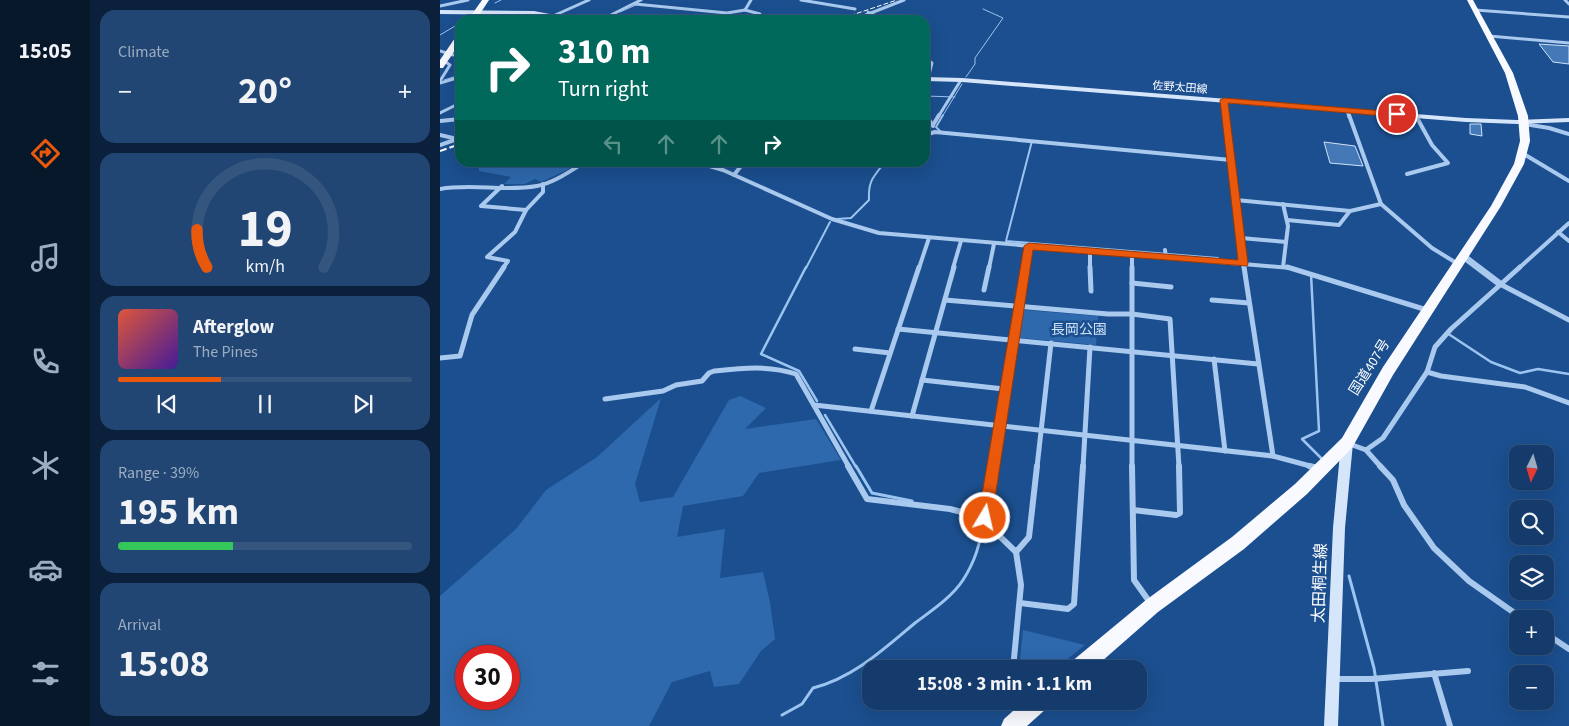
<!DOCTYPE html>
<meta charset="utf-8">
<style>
:root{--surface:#143b6b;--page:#214673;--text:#f1f3f6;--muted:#9dadc1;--line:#33557e;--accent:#ea580c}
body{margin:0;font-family:"Source Sans 3","Noto Sans JP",sans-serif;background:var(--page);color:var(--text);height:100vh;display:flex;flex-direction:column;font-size:19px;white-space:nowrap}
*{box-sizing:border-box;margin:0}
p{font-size:16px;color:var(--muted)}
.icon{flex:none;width:28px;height:28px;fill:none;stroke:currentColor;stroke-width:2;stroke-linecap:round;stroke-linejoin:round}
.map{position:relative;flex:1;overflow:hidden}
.panel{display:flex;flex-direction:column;gap:10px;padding:10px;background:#0b203b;width:350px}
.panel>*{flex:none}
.hud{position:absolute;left:15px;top:15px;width:475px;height:152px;border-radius:15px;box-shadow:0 5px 20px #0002,0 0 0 1px var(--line);background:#00695c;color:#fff;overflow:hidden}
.needle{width:32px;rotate:185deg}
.tools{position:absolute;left:1069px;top:445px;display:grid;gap:10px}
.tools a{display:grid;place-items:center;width:45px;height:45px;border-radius:10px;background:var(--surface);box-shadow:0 5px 20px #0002,0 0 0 1px var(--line);font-size:25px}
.speed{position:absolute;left:15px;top:645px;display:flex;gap:10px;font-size:25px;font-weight:700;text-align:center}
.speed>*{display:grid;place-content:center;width:65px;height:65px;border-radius:50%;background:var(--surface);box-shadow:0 5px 20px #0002,0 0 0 1px var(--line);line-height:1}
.speed .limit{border:8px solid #d22;background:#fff;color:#111}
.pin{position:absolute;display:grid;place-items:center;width:42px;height:42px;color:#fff;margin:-21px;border:2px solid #fff;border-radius:50%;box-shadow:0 1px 5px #0007}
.me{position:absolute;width:55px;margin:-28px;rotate:9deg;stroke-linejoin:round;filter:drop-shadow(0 0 4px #0008)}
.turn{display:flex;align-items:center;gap:18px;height:105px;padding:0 20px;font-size:22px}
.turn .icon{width:65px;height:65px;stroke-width:2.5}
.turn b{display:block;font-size:35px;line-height:42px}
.lanes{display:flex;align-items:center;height:48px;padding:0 20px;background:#0003;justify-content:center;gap:25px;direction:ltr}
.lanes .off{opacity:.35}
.big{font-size:38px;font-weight:700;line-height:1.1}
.panel .widget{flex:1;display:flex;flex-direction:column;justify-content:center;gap:8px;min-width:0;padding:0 18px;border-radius:15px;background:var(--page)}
.panel .dial{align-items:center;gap:0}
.dial svg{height:130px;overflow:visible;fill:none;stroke:var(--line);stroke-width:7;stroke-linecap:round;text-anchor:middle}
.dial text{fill:var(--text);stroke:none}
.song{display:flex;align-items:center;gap:15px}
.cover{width:60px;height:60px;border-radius:8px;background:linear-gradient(135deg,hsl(10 70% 55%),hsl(260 70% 35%))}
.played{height:5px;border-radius:2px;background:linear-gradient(90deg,var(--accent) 35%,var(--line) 35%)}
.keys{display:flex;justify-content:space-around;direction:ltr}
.heat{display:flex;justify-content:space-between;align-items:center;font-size:28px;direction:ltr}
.charge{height:8px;border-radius:4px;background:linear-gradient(90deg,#34c759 39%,var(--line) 0)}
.trip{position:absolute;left:422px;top:660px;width:285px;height:50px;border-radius:15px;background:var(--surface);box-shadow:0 5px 20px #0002,0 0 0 1px var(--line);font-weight:700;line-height:50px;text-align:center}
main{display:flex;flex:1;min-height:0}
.tabs{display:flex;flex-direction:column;width:90px;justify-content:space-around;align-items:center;background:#08182b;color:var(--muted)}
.tabs .icon{width:35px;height:35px}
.tabs .selected{color:var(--accent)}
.tabs b{font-size:22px;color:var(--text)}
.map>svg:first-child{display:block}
</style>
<main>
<nav class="tabs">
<b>15:05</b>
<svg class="icon selected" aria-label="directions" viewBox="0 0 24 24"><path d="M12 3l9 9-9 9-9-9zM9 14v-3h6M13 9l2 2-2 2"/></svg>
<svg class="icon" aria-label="music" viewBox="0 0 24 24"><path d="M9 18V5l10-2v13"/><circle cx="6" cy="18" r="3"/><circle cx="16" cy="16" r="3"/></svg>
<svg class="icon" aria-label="phone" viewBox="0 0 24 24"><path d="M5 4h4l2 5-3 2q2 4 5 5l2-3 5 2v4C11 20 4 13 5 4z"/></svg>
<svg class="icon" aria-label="climate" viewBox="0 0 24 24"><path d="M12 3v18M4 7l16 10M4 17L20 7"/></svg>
<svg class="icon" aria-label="car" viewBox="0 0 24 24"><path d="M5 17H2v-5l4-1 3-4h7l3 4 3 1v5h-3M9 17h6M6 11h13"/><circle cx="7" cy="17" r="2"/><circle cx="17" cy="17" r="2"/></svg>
<svg class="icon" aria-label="filters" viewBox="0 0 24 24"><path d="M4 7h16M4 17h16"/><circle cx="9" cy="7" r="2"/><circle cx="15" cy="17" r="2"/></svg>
</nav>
<section class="panel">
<div class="widget"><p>Climate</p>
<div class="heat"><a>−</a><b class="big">20°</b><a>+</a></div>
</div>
<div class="widget dial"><svg viewBox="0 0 100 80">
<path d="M14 69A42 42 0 1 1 86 69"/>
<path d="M14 69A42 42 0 0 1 8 46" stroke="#ea580c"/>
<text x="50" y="56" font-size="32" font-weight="700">19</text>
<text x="50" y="72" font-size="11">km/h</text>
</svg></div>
<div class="widget">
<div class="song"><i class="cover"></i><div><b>Afterglow</b><p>The Pines</p></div></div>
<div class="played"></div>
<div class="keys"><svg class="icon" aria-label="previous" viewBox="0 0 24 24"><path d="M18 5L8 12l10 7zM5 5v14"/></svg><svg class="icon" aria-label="pause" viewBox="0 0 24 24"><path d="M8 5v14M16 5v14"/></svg><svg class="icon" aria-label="next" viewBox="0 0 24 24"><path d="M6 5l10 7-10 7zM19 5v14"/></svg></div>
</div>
<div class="widget"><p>Range · 39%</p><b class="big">195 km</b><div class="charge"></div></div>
<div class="widget"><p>Arrival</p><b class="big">15:08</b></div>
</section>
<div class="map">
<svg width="1129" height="726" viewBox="0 0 1129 726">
<rect width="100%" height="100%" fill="#1b4f8f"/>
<!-- green -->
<g fill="#2e69ad" fill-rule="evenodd">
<path d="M 125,162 L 129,169 L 101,182 L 95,179 L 85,184 L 64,184 L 71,177 L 39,171 L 39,163 Z"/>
<path d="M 584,310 L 658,316 L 656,345 L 581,338 L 578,335 L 581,312 Z"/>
<path d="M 300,396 L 326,408 L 305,429 L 376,419 L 401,460 L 319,473 L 303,496 L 243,506 L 237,537 L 285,529 L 280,578 L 323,572 L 330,602 L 335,639 L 321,651 L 299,684 L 274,687 L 270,671 L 232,682 L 209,726 L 0,726 L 0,596 L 76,529 L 106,490 L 157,457 L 221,398 L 195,484 L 200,502 L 233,497 L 289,400 ZM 26,656 L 69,656 L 69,699 L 26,699 Z"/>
<path d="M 583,630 L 645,645 L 615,669 L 579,669 Z"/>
</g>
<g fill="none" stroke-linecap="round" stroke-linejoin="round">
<!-- stream-far3 -->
<g stroke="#9cc4f0" stroke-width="1">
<path d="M 55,3 L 61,0"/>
<path d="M 180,12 L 196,5"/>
<path d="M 169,20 L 175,14"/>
<path d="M 0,35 L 20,23"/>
<path d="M 526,77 L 535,64 L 535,58 L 563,18 L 543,9"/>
<path d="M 4,80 L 20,75"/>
<path d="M 485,96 L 515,97"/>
<path d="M 502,117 L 522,84"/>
</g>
<!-- stream-far2 -->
<g stroke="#9cc4f0" stroke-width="2">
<path d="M 501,132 L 496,127 L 503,115"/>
<path d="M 592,141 L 566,241 L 778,258"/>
<path d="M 397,219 L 411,218 L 429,200 C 428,181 433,177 445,162"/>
<path d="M 366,268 L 390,222"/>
</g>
<!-- stream-far1 -->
<g stroke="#9cc4f0" stroke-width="2.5">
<path d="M 366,267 L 321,354 L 359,371 L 377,401"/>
<path d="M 871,274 L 879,431 L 862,439 L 881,458"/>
<path d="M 1007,333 L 1051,362 L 1080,373 L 1098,369 L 1129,374"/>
<path d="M 385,415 L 416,467"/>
</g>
<!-- stream -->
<g stroke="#9cc4f0" stroke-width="3">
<path d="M 416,466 L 432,493 L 472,501"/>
<path d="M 909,576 L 934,668 L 943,726"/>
<path d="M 342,715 L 362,704 L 373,688 C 413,678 444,649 475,623 C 491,611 512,597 523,580 C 532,566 545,538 539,523"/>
</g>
</g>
<!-- building -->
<g fill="#4478b7" stroke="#cfe3fa">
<path d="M 1099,44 L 1129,46 L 1129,64 L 1113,62 Z"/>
<path d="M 1030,124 L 1041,124 L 1042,136 L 1030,134 Z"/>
<path d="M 884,142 L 915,146 L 923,166 L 890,163 Z"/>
</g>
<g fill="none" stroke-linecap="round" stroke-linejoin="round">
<!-- minor-far3 -->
<g stroke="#a9c9ee" stroke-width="3">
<path d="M 361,0 L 415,9"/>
<path d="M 1125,0 L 1129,4"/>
<path d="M 195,4 L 287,13 L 305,10 L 320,14 L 315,20"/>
<path d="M 0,6 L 28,0"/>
<path d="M 305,10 L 311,0"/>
<path d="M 1035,10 L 1129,17"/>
<path d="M 428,12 L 444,20"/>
<path d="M 104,20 L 149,0"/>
<path d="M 161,20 L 201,0"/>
<path d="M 413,20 L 464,0"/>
<path d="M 1049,36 L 1129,43"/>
<path d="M 0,51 L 13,55"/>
<path d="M 485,58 L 492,63 L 488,79"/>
<path d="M 0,81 L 10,65 L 7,63"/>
<path d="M 0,83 L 20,77"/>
<path d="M 784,100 L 786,117"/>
<path d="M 907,110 L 909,117"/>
<path d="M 0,113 L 20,103"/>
<path d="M 485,114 L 487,117"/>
<path d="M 498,117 L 521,80"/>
</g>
<!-- minor-far2 -->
<g stroke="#a9c9ee" stroke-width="4">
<path d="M 486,115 L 493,126"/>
<path d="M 786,115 L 804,268"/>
<path d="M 909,115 L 941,204 L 992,248 L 1018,264"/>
<path d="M 0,121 L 20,119"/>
<path d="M 1084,124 L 1109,128 L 1129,134"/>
<path d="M 493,125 L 499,115"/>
<path d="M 0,135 L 17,139"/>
<path d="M 485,135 L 495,132 L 791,160"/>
<path d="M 0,145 L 20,138"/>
<path d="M 1082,153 L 1129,181"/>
<path d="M 256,162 L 283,170 L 392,219 L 439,233 L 851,268"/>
<path d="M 967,174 L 1008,163 L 992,145 L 976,116"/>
<path d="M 294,175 L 304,162"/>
<path d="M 62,186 L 41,206 L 86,210"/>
<path d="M 0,189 C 32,183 65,192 97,186 C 114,183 130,171 145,162"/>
<path d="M 796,200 L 910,211 L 941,204"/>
<path d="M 843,204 L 848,226 L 843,267"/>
<path d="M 847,220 L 899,225 L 910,211"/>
<path d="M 1118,232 L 1129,241"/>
<path d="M 801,238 L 846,242"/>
<path d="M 725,250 L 726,258"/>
<path d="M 650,252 L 650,268"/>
<path d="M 692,255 L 692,268"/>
<path d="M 63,268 L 68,261 L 47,257 L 75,232 L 86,210 L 103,192 L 103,184"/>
<path d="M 479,268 L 489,238"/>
<path d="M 513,268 L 521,241"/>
<path d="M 549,268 L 554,244"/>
<path d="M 585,268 L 589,246"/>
<path d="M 1079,268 L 1129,223"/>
</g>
<!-- minor-far1 -->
<g stroke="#a9c9ee" stroke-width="5">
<path d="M 650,267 L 651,291"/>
<path d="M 692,267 L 692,467"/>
<path d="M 804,267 L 833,456"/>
<path d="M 847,267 L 987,310"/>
<path d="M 692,283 L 731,287"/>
<path d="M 1060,284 L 1129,320"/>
<path d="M 544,290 L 549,267"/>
<path d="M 505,300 L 668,314 L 692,314 L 730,319 L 739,467"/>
<path d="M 772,300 L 809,303"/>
<path d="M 458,329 L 818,364"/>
<path d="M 415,349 L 450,353"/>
<path d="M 0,358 L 20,356 L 32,315 L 64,267"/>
<path d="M 774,359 L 785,451"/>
<path d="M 987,372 L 1001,376 L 1085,387 L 1129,403"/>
<path d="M 482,380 L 564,389"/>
<path d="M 165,399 L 223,391 L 236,385 L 262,381 L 269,373 L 274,371 C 302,368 329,365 356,374 L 409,467"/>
<path d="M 374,405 L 833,456 L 874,467"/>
<path d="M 431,411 L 479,267"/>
<path d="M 472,416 L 514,267"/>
<path d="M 558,426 L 585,267"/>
<path d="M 907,443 L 926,450 L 943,438 L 987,372 L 995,347 L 1011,329 L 1080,267"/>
<path d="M 926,450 L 941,467"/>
<path d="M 553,467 L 560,426"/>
<path d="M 597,467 L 611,343"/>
<path d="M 643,467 L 650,347"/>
</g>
<!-- minor -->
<g stroke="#a9c9ee" stroke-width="6">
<path d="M 408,466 L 427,499 L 510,509 L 545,518"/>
<path d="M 554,466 L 545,518 L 547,524 L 576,552 L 581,585 L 573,669"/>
<path d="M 692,466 L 694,580 L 711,604"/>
<path d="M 869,466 L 878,468"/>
<path d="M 940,466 L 953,480 L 964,505 L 994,548 L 1029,581 L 1083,619"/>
<path d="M 693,510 L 736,515 L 740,513 L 739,466"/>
<path d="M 576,552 L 589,537 L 597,466"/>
<path d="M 580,603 L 628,609 L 634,604 L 643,466"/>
<path d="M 1105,633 L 1129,649"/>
<path d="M 994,673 L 1010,726"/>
<path d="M 893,679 L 931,679 L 1028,671"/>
<path d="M 572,701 L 579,714"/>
</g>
<!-- tertiary -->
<path fill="#a9c9ee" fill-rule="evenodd" d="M 1020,254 L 1026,254 L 1063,282 L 1064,284 L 1063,286 L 1057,286 L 1020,258 L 1019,256 Z"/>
<!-- secondary -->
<g fill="#d6e6fa" fill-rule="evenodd">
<path d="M 0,10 L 94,11 L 141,20 L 128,20 L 94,15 L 0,14 Z"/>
<path d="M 485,77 L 522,78 L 1026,118 L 1077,120 L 1129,118 L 1129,122 L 1077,124 L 1026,122 L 522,82 L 485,81 Z"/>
<path d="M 907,438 L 911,440 L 913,443 L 905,528 L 898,726 L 884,726 L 893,528 L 901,443 L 903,440 Z"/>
</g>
<!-- trunk -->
<g fill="#f8faff" fill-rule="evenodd">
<path d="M 42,0 L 49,0 L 36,20 L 28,20 Z"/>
<path d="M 1027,0 L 1033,0 L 1073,73 L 1088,116 L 1090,141 L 1084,164 L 1061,206 L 953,375 L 912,448 L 867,494 L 804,549 L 718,612 L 653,669 L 628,669 L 631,662 L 706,600 L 792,537 L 855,484 L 902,438 L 943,367 L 1051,206 L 1074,164 L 1080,141 L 1078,116 L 1065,73 Z"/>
<path d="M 17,35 L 20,35 L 20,43 L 3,68 L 0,68 L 0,60 Z"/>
<path d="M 584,701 L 610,701 L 607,708 L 587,726 L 561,726 L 564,719 Z"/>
</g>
<!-- rail-far1 -->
<path stroke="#fff" stroke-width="1" stroke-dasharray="5 2" stroke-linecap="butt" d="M 397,20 L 457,0"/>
<!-- rail -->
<path stroke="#fff" stroke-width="2" stroke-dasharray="7 3" stroke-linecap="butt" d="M 0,151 L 20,144"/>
</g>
<!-- route -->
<path fill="#ea580c" stroke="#983908" d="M 784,98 L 957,112 L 960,114 L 957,117 L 788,103 L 808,264 L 807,266 L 593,250 L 552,518 L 549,523 L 545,525 L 540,523 L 538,518 L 584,246 L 589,243 L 798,260 L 780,100 Z"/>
<g text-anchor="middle" stroke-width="5" stroke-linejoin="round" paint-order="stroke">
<!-- far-street labels -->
<g font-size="11" fill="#fff" stroke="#1b4f8f">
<text transform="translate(740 87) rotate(4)" y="4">佐野太田線</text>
</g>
<!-- park labels -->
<g font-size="14" fill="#cfe3fa" stroke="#1b4f8f">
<text x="639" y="334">長岡公園</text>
</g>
<!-- street labels -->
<g font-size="14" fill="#fff" stroke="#1b4f8f">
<text transform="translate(929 367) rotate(-58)" y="5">国道407号</text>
</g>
<!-- near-street labels -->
<g font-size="16" fill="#fff" stroke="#1b4f8f">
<text transform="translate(879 583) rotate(-88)" y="6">太田桐生線</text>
</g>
</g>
</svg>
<div class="tools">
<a><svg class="needle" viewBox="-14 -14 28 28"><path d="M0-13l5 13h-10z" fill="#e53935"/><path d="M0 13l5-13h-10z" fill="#9dadc1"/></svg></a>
<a><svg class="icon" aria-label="search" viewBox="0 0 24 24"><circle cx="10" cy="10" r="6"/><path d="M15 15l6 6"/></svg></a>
<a><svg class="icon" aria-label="layers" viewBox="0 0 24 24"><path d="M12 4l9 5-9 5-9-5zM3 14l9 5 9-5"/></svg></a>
<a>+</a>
<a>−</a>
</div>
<div class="speed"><div class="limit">30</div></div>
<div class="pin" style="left:957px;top:114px;background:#d93025"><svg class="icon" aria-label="arrive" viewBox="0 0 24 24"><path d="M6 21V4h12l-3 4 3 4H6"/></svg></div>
<svg class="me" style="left:545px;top:518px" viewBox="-20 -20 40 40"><circle r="17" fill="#ea580c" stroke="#fff" stroke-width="3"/><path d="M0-11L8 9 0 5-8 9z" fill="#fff"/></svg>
<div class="trip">15:08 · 3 min · 1.1 km</div>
<div class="hud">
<div class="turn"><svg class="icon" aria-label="right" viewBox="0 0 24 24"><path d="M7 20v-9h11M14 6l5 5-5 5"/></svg><div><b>310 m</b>Turn right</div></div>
<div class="lanes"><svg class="icon off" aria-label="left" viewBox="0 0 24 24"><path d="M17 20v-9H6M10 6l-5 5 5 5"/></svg><svg class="icon off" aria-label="ahead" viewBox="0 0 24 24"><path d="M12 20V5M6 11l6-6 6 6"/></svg><svg class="icon off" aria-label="ahead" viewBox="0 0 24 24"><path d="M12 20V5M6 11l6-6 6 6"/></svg><svg class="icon" aria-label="right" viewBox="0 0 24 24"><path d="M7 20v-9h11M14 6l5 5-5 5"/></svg></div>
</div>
</div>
</main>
